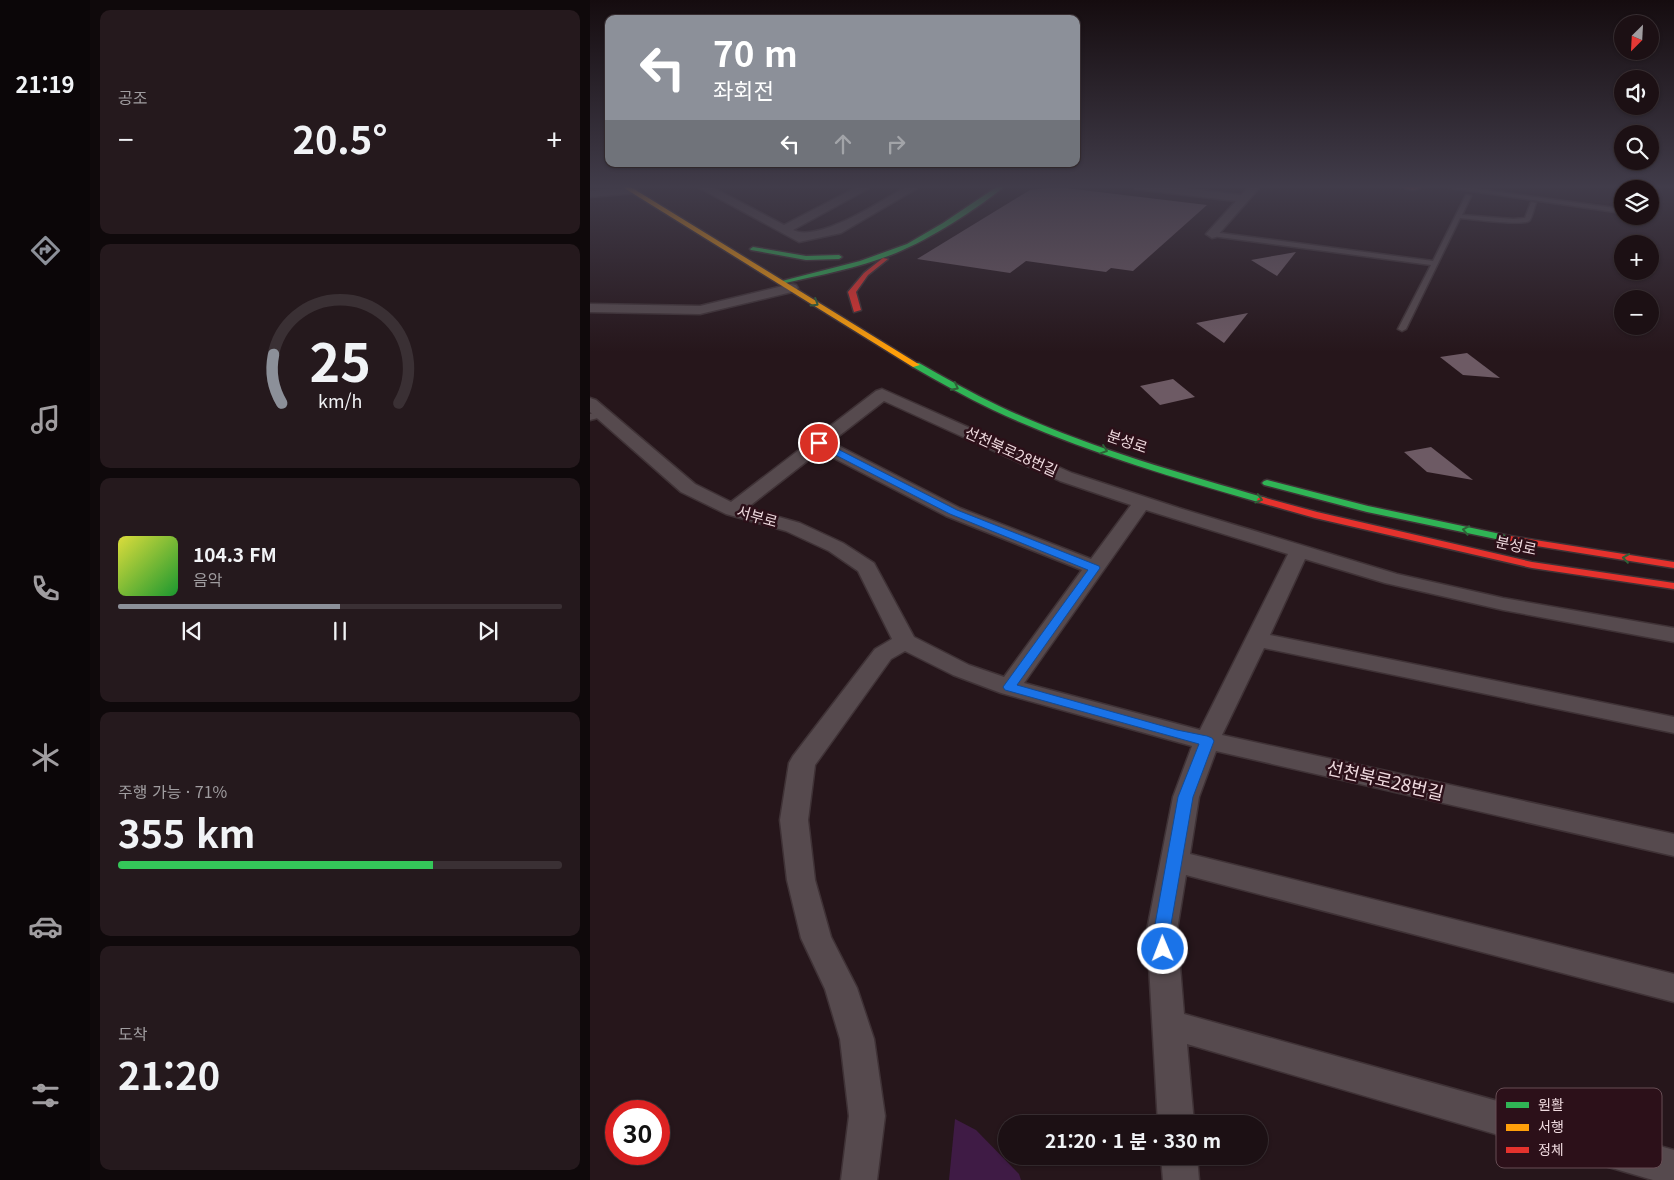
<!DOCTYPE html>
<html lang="ko">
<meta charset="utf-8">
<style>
:root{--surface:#1c1014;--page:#25191d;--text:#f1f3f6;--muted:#a09da0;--line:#3a3034;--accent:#8c9099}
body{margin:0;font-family:Georgia,"Noto Sans KR",serif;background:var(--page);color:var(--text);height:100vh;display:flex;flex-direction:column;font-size:19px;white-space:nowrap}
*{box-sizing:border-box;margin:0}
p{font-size:16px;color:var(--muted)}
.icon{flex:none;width:28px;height:28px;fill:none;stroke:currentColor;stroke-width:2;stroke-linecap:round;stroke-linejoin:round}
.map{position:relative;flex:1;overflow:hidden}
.sheet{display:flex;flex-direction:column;gap:10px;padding:10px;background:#0f090b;width:500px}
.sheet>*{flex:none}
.top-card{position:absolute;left:15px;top:15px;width:475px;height:152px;border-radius:10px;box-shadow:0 1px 4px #0004,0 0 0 1px var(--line);background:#8c9099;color:#fff;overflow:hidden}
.needle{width:32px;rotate:204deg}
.tools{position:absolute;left:1024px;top:15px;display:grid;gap:10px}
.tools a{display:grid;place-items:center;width:45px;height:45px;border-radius:50%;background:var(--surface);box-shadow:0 1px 4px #0004,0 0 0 1px var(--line);font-size:25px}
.speed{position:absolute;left:15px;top:1100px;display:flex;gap:10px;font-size:25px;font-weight:700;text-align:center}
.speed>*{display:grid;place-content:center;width:65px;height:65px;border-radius:50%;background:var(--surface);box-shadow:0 1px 4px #0004,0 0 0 1px var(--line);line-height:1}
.speed .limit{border:8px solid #d22;background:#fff;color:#111}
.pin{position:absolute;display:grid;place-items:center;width:42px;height:42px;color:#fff;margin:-21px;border:2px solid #fff;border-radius:50%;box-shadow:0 1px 5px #0007}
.me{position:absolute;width:55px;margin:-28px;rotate:359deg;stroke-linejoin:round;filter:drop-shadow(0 0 4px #0008)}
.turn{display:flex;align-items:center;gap:18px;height:105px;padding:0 25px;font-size:22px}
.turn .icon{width:65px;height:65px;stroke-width:2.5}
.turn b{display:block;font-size:35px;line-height:42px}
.lanes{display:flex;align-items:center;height:48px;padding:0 25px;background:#0003;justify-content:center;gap:25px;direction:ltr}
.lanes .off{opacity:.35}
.big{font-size:38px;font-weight:700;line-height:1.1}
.sheet .widget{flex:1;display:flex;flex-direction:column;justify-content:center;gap:8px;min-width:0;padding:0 18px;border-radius:10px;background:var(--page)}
.sheet .dial{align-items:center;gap:0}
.dial svg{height:130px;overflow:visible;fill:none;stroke:var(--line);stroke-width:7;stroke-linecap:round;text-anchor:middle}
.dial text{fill:var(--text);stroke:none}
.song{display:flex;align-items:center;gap:15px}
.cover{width:60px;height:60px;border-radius:8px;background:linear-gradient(135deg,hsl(60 70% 55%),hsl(130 70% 35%))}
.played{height:5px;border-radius:2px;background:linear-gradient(90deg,var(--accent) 50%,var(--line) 50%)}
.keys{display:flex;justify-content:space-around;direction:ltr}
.heat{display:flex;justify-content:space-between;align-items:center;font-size:28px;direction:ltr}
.charge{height:8px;border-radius:4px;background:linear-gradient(90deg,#34c759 71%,var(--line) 0)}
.trip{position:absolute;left:408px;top:1115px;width:270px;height:50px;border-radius:25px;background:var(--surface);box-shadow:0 1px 4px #0004,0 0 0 1px var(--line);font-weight:700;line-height:50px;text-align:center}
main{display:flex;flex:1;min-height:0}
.tab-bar{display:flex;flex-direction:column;width:90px;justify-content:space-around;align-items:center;background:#0b0608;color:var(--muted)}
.tab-bar .icon{width:35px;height:35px}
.tab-bar .active{color:var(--accent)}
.tab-bar b{font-size:22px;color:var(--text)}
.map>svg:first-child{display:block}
</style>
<main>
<nav class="tab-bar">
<b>21:19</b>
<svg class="icon active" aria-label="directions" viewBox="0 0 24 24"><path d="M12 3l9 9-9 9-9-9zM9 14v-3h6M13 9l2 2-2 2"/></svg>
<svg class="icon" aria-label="music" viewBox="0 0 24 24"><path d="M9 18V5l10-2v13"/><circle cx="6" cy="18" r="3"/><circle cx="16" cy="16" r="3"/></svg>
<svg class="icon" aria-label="phone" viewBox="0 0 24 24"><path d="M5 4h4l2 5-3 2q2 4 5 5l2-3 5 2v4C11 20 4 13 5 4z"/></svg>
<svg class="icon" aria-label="climate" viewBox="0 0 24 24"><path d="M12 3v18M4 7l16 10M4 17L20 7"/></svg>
<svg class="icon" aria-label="car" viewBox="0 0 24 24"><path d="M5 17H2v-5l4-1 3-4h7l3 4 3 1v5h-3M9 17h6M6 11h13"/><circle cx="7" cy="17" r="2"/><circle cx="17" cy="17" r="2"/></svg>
<svg class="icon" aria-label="filters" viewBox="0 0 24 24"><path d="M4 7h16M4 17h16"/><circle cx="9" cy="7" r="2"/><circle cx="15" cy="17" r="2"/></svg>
</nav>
<section class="sheet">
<div class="widget"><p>공조</p>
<div class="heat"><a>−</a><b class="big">20.5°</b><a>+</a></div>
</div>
<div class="widget dial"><svg viewBox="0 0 100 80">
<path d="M14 69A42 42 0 1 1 86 69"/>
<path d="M14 69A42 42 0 0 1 9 39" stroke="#8c9099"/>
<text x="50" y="56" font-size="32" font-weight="700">25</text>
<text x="50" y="72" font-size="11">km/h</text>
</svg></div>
<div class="widget">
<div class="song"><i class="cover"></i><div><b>104.3 FM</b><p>음악</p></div></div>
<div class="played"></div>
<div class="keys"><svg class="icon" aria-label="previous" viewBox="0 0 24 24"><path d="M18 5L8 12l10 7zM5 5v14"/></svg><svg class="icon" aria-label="pause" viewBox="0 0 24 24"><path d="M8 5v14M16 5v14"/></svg><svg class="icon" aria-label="next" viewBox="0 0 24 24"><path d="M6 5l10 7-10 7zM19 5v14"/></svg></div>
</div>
<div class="widget"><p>주행 가능 · 71%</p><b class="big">355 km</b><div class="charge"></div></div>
<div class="widget"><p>도착</p><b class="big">21:20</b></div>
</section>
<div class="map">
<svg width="1084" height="1180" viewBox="0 0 1084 1180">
<rect width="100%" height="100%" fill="#26161b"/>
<!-- water -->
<path fill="#3f1b45" d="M 365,1119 L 386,1130 L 429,1174 L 431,1180 L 359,1180 Z"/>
<!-- building -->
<g fill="#6d5a64">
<path d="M 467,187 L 617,205 L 543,271 L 521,268 L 516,272 L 436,261 L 420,273 L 327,259 L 440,190 Z"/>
<path d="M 706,252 L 687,276 L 661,260 Z"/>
<path d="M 658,313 L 634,343 L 606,323 Z"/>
<path d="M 877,353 L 910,378 L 873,375 L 850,357 Z"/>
<path d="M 583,379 L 605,397 L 570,405 L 550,386 Z"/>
<path d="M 841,447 L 883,480 L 837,472 L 814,452 Z"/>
</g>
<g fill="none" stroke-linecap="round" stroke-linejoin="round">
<defs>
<g id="lane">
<path d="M 847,186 L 866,186 L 1032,209 L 1032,213 Z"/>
<path d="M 1058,186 L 1064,186 L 1063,215 L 1060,217 L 1058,216 L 1060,216 L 1060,189 L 1058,189 Z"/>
<path d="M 876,195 L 881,196 L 872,215 L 923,219 L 935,218 L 941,202 L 946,203 C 944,207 942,219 939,221 C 931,226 881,219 870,218 L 816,329 L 812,331 L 808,329 L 841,265 L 622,236 L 619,234 L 622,232 L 843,261 Z"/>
<path d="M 13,411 L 16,412 L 16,416 L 0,420 L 0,414 Z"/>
</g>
<g id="street">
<path d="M 106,186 L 120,186 L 194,225 L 269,186 L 283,186 L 203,230 C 228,243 293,200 317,186 L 331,186 L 251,233 L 209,242 Z"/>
<path d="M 540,186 L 576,186 L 651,195 L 660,186 L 671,186 L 626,237 L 622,238 L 616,234 L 646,201 L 545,189 Z"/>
<path d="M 42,188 L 46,189 L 47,191 L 46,193 L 0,197 L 0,191 Z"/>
<path d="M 201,284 L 206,285 L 208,288 L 206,291 L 110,314 L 0,312 L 0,304 L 110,306 Z"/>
<path d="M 292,389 L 482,473 L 589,508 L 807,574 L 913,598 L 1084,628 L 1084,642 L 913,610 L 795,583 L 715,559 L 680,635 L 1084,717 L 1084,733 L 674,648 L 632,735 L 1084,834 L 1084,856 L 626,751 L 609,797 L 600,854 L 1084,974 L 1084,1002 L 596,875 L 587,930 L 594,1014 L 1084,1150 L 1084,1180 L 1063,1180 L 597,1044 L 604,1124 L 568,1124 L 557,930 L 583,797 L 602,746 L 411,693 L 363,675 L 315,651 L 301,659 L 225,765 L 218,820 L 225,880 L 241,937 L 267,988 L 284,1039 L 295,1116 L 287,1180 L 251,1180 L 259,1116 L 250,1039 L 235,989 L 211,938 L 197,880 L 190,820 L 199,763 L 203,756 L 285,649 L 302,639 L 268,571 L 239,551 L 196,531 L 136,514 L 91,492 L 0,412 L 0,398 L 6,400 L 105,484 L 141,502 L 286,391 ZM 294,401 L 470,481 L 541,505 L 501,559 L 370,508 L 241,442 ZM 230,451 L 356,516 L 492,570 L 414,677 L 379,665 L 324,637 L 284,563 L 253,543 L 210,523 L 157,508 ZM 556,510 L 698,554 L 610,730 L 434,683 Z"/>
<path d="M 571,1156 L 607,1156 L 609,1180 L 573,1180 Z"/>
</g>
<g id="fast">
<path d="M 408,186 L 415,186 C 384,211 342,238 306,253 C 269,268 230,275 191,284 L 188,282 L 270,261 L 317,244 L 353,223 Z"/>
<path d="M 163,247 L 216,256 L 249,255 L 252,257 L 249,259 L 216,260 L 161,250 L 160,249 Z"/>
<path d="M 323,363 L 329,363 C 355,378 382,393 409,406 C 494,446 586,472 676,498 L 677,500 L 676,502 L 668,502 C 579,476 488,450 403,410 C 376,397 349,382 323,367 Z"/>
<path d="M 677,480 L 778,506 L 920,536 L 925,539 L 920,542 L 777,512 L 674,485 L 672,483 L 674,481 Z"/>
</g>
<path id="slow" d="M 31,186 L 39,186 L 330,365 L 323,367 Z"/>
<g id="jam">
<path d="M 805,186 L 837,186 L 823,190 Z"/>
<path d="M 293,258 L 298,259 L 278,275 L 266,292 L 271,310 L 264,312 L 258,292 L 274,273 Z"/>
<path d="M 672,497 L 727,512 L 942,562 L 1084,583 L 1084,589 L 942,568 L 725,518 L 668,502 L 667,500 L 668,498 Z"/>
<path d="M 920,536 L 1084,562 L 1084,568 L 916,541 L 915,539 Z"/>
</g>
</defs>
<!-- lane casing -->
<use href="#lane" stroke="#3f3236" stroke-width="3"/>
<!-- street casing -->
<use href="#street" stroke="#3f3236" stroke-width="3"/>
<!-- fast casing -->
<use href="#fast" stroke="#3f3236" stroke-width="3"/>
<!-- slow casing -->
<use href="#slow" stroke="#3f3236" stroke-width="3"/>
<!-- jam casing -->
<use href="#jam" stroke="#3f3236" stroke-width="3"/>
<!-- lane -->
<use href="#lane" fill="#564a4e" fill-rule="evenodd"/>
<!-- street -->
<use href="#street" fill="#564a4e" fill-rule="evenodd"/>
<!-- fast -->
<use href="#fast" fill="#30b455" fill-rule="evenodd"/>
<!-- slow -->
<use href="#slow" fill="#ff9f0a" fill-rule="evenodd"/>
<!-- jam -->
<use href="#jam" fill="#e5322d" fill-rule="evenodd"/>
</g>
<!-- one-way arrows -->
<defs><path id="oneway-chevron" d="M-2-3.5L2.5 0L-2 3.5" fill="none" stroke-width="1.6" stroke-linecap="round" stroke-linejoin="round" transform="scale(1.25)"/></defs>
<g stroke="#2e6237">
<use href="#oneway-chevron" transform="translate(225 303) rotate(32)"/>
<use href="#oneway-chevron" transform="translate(365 387) rotate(27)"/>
<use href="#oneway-chevron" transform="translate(514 450) rotate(19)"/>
<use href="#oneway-chevron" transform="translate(669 499) rotate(16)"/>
<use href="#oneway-chevron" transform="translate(876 530) rotate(-169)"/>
<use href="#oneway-chevron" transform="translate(1036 558) rotate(-172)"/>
</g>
<!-- sky -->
<linearGradient id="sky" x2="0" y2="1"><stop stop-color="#150c0f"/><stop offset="0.53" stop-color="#413c4a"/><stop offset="1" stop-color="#413c4a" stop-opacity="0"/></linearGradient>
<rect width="1084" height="352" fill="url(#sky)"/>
<!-- route -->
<path fill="#1a73e8" stroke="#114b97" d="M 226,441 L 232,441 L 367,510 L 509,566 L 510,568 L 427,685 L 587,730 L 617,736 L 622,738 L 624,741 L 603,797 L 580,930 L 581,949 L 579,954 L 573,956 L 567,954 L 565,949 L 564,930 L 588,797 L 609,744 L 415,690 L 413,687 L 498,570 L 360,514 L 226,445 Z"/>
<g text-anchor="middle" stroke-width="5" stroke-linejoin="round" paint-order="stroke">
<!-- street labels -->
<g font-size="15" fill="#efdadf" stroke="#2c1019">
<text transform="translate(537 442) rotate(19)" y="5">분성로</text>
<text transform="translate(421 452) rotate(24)" y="5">선천북로28번길</text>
<text transform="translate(167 517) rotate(16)" y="5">서부로</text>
<text transform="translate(926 546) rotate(12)" y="5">분성로</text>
</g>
<!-- near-street labels -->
<g font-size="18" fill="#efdadf" stroke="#2c1019">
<text transform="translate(795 781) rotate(13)" y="6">선천북로28번길</text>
</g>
</g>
<!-- legend -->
<rect x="906" y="1088" width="166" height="80" rx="8" fill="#2c1019" stroke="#664d54" stroke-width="1"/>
<rect x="916" y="1102" width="23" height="6" fill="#30b455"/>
<rect x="916" y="1124" width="23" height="7" fill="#ff9f0a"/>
<rect x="916" y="1147" width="23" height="6" fill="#e5322d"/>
<g font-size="14" fill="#efdadf">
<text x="948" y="1110">원활</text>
<text x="948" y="1132">서행</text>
<text x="948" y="1155">정체</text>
</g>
</svg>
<div class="tools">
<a><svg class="needle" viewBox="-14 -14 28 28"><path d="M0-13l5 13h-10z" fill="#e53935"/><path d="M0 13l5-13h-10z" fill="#a09da0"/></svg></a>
<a><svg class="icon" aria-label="sound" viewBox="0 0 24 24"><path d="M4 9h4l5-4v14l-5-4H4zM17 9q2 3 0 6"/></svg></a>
<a><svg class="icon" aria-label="search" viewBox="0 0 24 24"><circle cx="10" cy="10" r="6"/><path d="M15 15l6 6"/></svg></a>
<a><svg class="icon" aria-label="layers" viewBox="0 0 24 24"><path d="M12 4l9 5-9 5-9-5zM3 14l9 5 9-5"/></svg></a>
<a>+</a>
<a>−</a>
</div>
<div class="speed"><div class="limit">30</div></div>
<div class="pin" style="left:229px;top:443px;background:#d93025"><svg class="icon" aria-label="arrive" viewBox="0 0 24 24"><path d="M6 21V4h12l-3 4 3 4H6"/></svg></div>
<svg class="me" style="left:573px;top:949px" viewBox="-20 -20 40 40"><circle r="17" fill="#1a73e8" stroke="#fff" stroke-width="3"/><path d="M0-11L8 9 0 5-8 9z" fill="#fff"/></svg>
<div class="trip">21:20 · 1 분 · 330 m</div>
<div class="top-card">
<div class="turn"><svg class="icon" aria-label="left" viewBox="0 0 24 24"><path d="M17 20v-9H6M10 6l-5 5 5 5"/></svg><div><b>70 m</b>좌회전</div></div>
<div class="lanes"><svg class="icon" aria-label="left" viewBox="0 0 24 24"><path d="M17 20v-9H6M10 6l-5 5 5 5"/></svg><svg class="icon off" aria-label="ahead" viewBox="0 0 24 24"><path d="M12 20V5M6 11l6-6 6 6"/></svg><svg class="icon off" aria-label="right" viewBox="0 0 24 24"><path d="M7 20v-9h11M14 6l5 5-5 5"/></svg></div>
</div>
</div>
</main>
